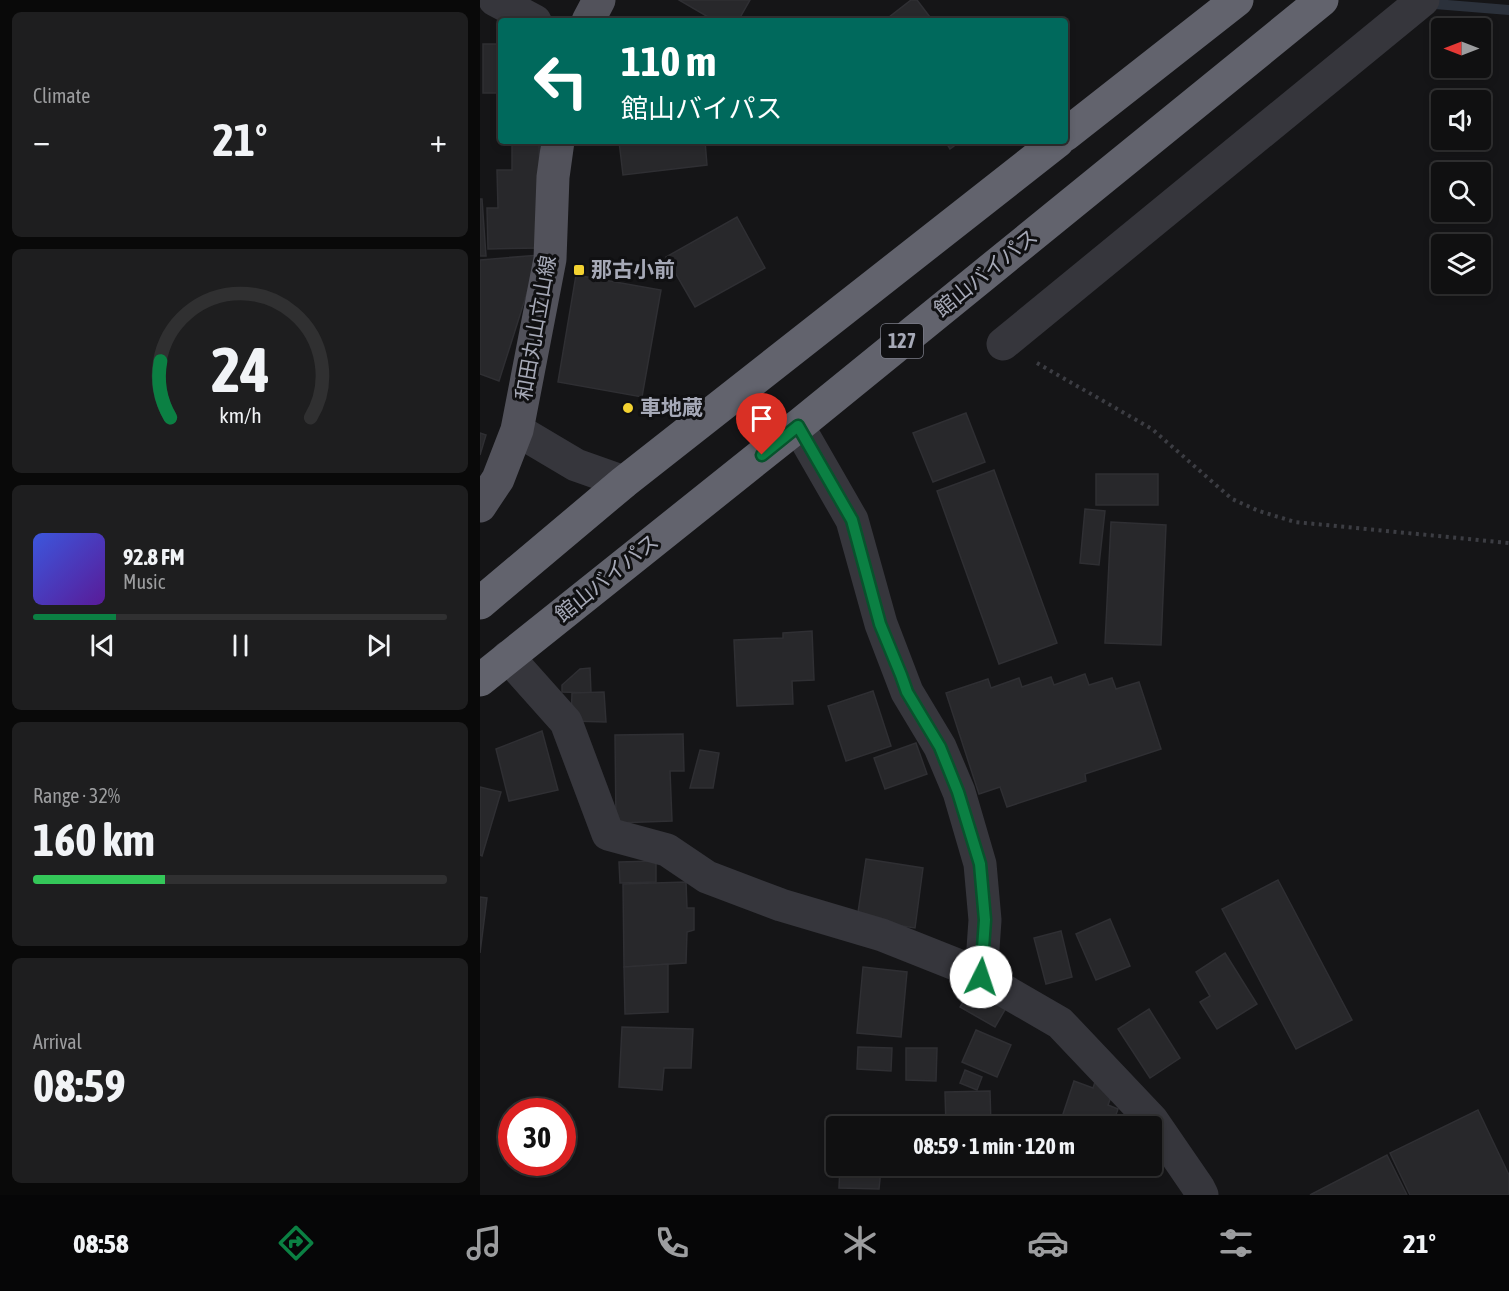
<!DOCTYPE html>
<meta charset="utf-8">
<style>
:root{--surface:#101011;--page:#1e1e1f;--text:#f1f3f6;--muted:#9c9d9f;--line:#303031;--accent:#0b8043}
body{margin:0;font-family:"Asap Condensed","Noto Sans JP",sans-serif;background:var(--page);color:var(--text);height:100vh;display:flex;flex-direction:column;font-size:22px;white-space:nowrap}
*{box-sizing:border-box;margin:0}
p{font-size:20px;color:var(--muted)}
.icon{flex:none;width:33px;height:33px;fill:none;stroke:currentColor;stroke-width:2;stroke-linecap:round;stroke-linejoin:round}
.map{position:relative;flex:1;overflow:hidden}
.details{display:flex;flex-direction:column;gap:12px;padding:12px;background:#090909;width:480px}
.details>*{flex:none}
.guide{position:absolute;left:18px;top:18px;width:570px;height:126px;border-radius:6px;box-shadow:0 3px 9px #0003,0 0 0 2px var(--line);background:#00695c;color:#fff;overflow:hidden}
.needle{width:39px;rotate:270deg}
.controls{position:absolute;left:951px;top:18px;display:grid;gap:12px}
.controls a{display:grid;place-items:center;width:60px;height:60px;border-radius:6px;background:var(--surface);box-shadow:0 3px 9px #0003,0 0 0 2px var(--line);font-size:30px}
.speed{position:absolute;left:18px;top:1098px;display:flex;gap:12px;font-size:30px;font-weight:700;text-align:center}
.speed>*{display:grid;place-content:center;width:78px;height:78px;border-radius:50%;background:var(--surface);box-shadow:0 3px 9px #0003,0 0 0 2px var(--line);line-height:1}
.speed .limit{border:9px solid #d22;background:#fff;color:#111}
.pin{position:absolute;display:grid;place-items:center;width:51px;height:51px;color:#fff;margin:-62px -26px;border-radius:50% 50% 50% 0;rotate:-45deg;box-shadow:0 0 6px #0007}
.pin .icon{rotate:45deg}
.me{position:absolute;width:66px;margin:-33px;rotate:4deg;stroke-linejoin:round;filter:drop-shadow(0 0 4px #0008)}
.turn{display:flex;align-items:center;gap:21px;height:126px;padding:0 24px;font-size:27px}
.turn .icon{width:78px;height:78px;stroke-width:2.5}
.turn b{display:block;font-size:42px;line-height:51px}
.big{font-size:45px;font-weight:700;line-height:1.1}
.details .tile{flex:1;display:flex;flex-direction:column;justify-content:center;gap:9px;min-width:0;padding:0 21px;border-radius:9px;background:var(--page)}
.details .dial{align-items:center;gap:0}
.dial svg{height:156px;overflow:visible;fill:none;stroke:var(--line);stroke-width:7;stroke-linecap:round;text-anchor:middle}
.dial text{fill:var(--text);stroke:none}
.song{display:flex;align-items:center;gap:18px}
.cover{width:72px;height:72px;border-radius:9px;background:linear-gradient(135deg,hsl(230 70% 55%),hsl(270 70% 35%))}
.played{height:6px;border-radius:3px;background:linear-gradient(90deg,var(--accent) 20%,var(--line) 20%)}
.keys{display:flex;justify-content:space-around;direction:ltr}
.heat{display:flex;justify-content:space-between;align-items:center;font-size:33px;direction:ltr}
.charge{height:9px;border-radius:4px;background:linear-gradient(90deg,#34c759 32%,var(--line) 0)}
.trip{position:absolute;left:346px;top:1116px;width:336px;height:60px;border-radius:6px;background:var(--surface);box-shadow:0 3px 9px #0003,0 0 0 2px var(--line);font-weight:700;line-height:60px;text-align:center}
.menu{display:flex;height:96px;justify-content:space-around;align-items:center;background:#060607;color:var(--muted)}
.menu .icon{width:42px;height:42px}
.menu .selected{color:var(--accent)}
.menu b{font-size:27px;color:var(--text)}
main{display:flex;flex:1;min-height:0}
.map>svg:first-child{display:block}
</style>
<main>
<section class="details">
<div class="tile"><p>Climate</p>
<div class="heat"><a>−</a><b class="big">21°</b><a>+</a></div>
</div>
<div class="tile dial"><svg viewBox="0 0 100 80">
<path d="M14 69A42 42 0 1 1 86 69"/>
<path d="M14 69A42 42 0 0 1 9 40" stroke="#0b8043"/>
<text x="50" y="56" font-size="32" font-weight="700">24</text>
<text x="50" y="72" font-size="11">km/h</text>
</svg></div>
<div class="tile">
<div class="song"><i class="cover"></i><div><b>92.8 FM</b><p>Music</p></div></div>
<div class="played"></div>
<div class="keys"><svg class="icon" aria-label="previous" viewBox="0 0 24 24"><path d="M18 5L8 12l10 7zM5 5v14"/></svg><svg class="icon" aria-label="pause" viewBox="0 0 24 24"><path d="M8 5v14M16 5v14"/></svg><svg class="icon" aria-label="next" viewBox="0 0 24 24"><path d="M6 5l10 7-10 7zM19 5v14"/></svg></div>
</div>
<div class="tile"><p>Range · 32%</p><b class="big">160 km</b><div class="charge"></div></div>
<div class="tile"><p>Arrival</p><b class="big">08:59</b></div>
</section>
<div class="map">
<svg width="1029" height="1195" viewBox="0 0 1029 1195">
<rect width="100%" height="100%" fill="#151517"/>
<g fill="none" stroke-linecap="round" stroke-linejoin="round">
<!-- stream -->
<path stroke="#2b313b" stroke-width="10" d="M 955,4 L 1029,10"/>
</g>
<!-- building -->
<g fill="#28282b" stroke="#2f2f33" stroke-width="1.5">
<path d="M 199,0 L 270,0 L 258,21 L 235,21 Z"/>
<path d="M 431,0 L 437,0 L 453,21 L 404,21 Z"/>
<rect x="3" y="44" width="18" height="49"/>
<path d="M 32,141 L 59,141 L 61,248 L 8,249 L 7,208 L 18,208 L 17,170 L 32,170 Z"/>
<path d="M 139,141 L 225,141 L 227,165 L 143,175 Z"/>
<path d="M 465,141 L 481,141 L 470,149 Z"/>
<path d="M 0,199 L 2,199 L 6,256 L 0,256 Z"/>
<path d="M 257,217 L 285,268 L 215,307 L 186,257 Z"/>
<path d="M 59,255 L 19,381 L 0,374 L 0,260 Z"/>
<path d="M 96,275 L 181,290 L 162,397 L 78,382 Z"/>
<path d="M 486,413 L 505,462 L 453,482 L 433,433 Z"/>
<path d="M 0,433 L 6,435 L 0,455 Z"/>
<path d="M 514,470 L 577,643 L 519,664 L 457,491 Z"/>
<rect x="616" y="474" width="62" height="31"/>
<path d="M 605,509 L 625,511 L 619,565 L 600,563 Z"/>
<path d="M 631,522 L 686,525 L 681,645 L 625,643 Z"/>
<path d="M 332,631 L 334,680 L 312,681 L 313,704 L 257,706 L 254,640 L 303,638 L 303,633 Z"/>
<path d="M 110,668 L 111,693 L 82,692 L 82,685 L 100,669 Z"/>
<path d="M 605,674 L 609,685 L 632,678 L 636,689 L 659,682 L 681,749 L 605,774 L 606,781 L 527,807 L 520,787 L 499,794 L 466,693 L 508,679 L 511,688 L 539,678 L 542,687 L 571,677 L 574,685 Z"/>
<path d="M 393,691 L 411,746 L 366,761 L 348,706 Z"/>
<path d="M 124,692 L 126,722 L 91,721 L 92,693 Z"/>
<path d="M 62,731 L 78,790 L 29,801 L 16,749 Z"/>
<path d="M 203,734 L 204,771 L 190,771 L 192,821 L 136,823 L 135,735 Z"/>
<path d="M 436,743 L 447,774 L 405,789 L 394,758 Z"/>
<path d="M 220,750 L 239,753 L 233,788 L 210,788 Z"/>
<path d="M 0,787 L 21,792 L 2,856 L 0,855 Z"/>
<path d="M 386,859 L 443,868 L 435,928 L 377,919 Z"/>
<path d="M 176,861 L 176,882 L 140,883 L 139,862 Z"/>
<path d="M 798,880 L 872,1020 L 816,1049 L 742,909 Z"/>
<path d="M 206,882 L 207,908 L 214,908 L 214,930 L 207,932 L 206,963 L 144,967 L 143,884 Z"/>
<path d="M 0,897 L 7,898 L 0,953 Z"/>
<path d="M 630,919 L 650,966 L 616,980 L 596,934 Z"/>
<path d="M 581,931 L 592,977 L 566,984 L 554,938 Z"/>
<path d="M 745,953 L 777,1004 L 737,1029 L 720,1002 L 730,996 L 716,972 Z"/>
<path d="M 188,964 L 188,1012 L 145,1014 L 144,967 Z"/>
<path d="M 383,967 L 427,972 L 421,1037 L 377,1033 Z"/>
<path d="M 496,981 L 530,1001 L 515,1027 L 480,1007 Z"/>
<path d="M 669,1009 L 700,1058 L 670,1078 L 638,1029 Z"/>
<path d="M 142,1027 L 213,1029 L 211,1068 L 184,1068 L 182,1090 L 139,1087 Z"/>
<path d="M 496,1030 L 531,1045 L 517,1077 L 482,1062 Z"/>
<path d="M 378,1047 L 412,1048 L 411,1071 L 377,1069 Z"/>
<path d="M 426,1048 L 457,1048 L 456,1081 L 426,1080 Z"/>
<path d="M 485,1070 L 502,1077 L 497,1090 L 480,1083 Z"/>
<path d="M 594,1081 L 613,1088 L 615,1082 L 634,1089 L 628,1105 L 638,1109 L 632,1126 L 579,1126 Z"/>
<path d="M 510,1091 L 511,1126 L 466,1126 L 465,1092 Z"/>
<path d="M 998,1110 L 1029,1175 L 1029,1195 L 930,1195 L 910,1153 Z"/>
<path d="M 907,1155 L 927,1195 L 830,1195 Z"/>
<path d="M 360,1166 L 417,1166 L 417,1170 L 401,1169 L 399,1189 L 359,1188 Z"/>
</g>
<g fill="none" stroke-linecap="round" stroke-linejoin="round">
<!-- path -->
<path stroke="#3c3d43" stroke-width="4" stroke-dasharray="3 4.5" stroke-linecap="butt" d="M 557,363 L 672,429 L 752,499 L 779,511 L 815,522 L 1029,543"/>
<!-- minor -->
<g stroke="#36363c" stroke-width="33">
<path d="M 15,0 L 55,21"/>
<path d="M 523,344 L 943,0"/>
<path d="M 318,426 L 372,520 L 401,624 L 427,692 L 460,747 L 479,792 L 500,864 L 505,920 L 501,977"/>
<path d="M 37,430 L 96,465 L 144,482"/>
<path d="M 28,657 L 86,722 L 128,834 L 187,850 L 227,877 L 301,905 L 402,935 L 485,968 L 580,1023 L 672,1120 L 718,1187 L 722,1195"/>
</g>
<!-- major -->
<g stroke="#52525b" stroke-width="33">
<path d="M 108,21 L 119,0"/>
<path d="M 0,506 L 18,479 L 37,430 L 70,259 L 73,177 L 78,141"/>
</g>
<!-- highway -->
<g stroke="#62636d" stroke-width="33">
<path d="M 585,135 L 757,0"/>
<path d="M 0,603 L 144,482 L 578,141"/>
<path d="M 0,680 L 318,426 L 842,0"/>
</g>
</g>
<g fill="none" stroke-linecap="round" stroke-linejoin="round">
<defs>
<path id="route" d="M 282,455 L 318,426 L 372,520 L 400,624 L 421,675 L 427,692 L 460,747 L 478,792 L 500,864 L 505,920 L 501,977"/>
</defs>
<!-- route casing -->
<use href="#route" stroke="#07532c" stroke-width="15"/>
<!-- route -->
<use href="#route" stroke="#0b8043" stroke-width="10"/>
</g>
<!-- markers -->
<g fill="#f3d231" stroke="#101012" stroke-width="2">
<rect x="93" y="264" width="12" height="12" rx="3"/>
<circle cx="148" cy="408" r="6"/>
</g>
<g text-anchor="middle" stroke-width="6" stroke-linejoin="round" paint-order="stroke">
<!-- shield labels -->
<rect fill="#101012" stroke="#797b86" stroke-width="1.5" x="401" y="324" width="42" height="34" rx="4.5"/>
<g font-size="20" font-weight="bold" fill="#a6a9b7">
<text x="422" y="348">127</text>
</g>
<!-- poi labels -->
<g font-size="21" font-weight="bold" fill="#a6a9b7" stroke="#101012" text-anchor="start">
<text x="111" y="277">那古小前</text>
<text x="160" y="415">車地蔵</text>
</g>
<!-- street labels -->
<g font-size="21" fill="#a6a9b7" stroke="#101012">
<text transform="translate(506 273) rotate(-39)" y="7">館山バイパス</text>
<text transform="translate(56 328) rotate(-80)" y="7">和田丸山立山線</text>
<text transform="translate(127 578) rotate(-39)" y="7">館山バイパス</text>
</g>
</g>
</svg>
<div class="controls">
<a><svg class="needle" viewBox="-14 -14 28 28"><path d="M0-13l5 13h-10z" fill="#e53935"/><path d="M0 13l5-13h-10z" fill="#9c9d9f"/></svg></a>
<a><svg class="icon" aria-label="sound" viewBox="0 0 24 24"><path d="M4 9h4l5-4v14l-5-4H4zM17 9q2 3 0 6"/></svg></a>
<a><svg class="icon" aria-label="search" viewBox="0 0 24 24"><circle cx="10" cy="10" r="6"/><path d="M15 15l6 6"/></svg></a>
<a><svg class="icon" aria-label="layers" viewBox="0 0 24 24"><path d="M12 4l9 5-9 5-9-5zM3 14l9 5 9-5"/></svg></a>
</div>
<div class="speed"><div class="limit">30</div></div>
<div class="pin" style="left:282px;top:455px;background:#d93025"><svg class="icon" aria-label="arrive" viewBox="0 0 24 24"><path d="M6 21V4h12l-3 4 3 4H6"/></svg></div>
<svg class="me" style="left:501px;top:977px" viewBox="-20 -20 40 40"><circle r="19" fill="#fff"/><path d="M0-13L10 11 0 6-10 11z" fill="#0b8043"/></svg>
<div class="trip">08:59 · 1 min · 120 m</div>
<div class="guide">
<div class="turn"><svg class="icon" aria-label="left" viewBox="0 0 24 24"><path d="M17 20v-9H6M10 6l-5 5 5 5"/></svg><div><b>110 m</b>館山バイパス</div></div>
</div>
</div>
</main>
<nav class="menu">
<b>08:58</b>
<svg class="icon selected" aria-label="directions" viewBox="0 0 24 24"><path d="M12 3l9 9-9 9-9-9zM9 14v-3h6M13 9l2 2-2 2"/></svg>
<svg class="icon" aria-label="music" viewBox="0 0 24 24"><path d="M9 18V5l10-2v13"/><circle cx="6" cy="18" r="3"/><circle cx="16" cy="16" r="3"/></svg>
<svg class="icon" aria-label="phone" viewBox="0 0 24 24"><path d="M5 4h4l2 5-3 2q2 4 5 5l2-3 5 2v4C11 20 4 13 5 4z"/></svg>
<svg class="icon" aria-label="climate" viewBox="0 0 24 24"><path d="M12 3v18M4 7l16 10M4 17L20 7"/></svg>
<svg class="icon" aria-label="car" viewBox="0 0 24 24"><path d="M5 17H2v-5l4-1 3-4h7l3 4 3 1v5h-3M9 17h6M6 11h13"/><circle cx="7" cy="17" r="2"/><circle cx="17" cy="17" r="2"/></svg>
<svg class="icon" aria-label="filters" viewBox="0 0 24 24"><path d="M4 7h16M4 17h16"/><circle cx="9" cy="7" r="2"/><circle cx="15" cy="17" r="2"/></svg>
<b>21°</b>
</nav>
